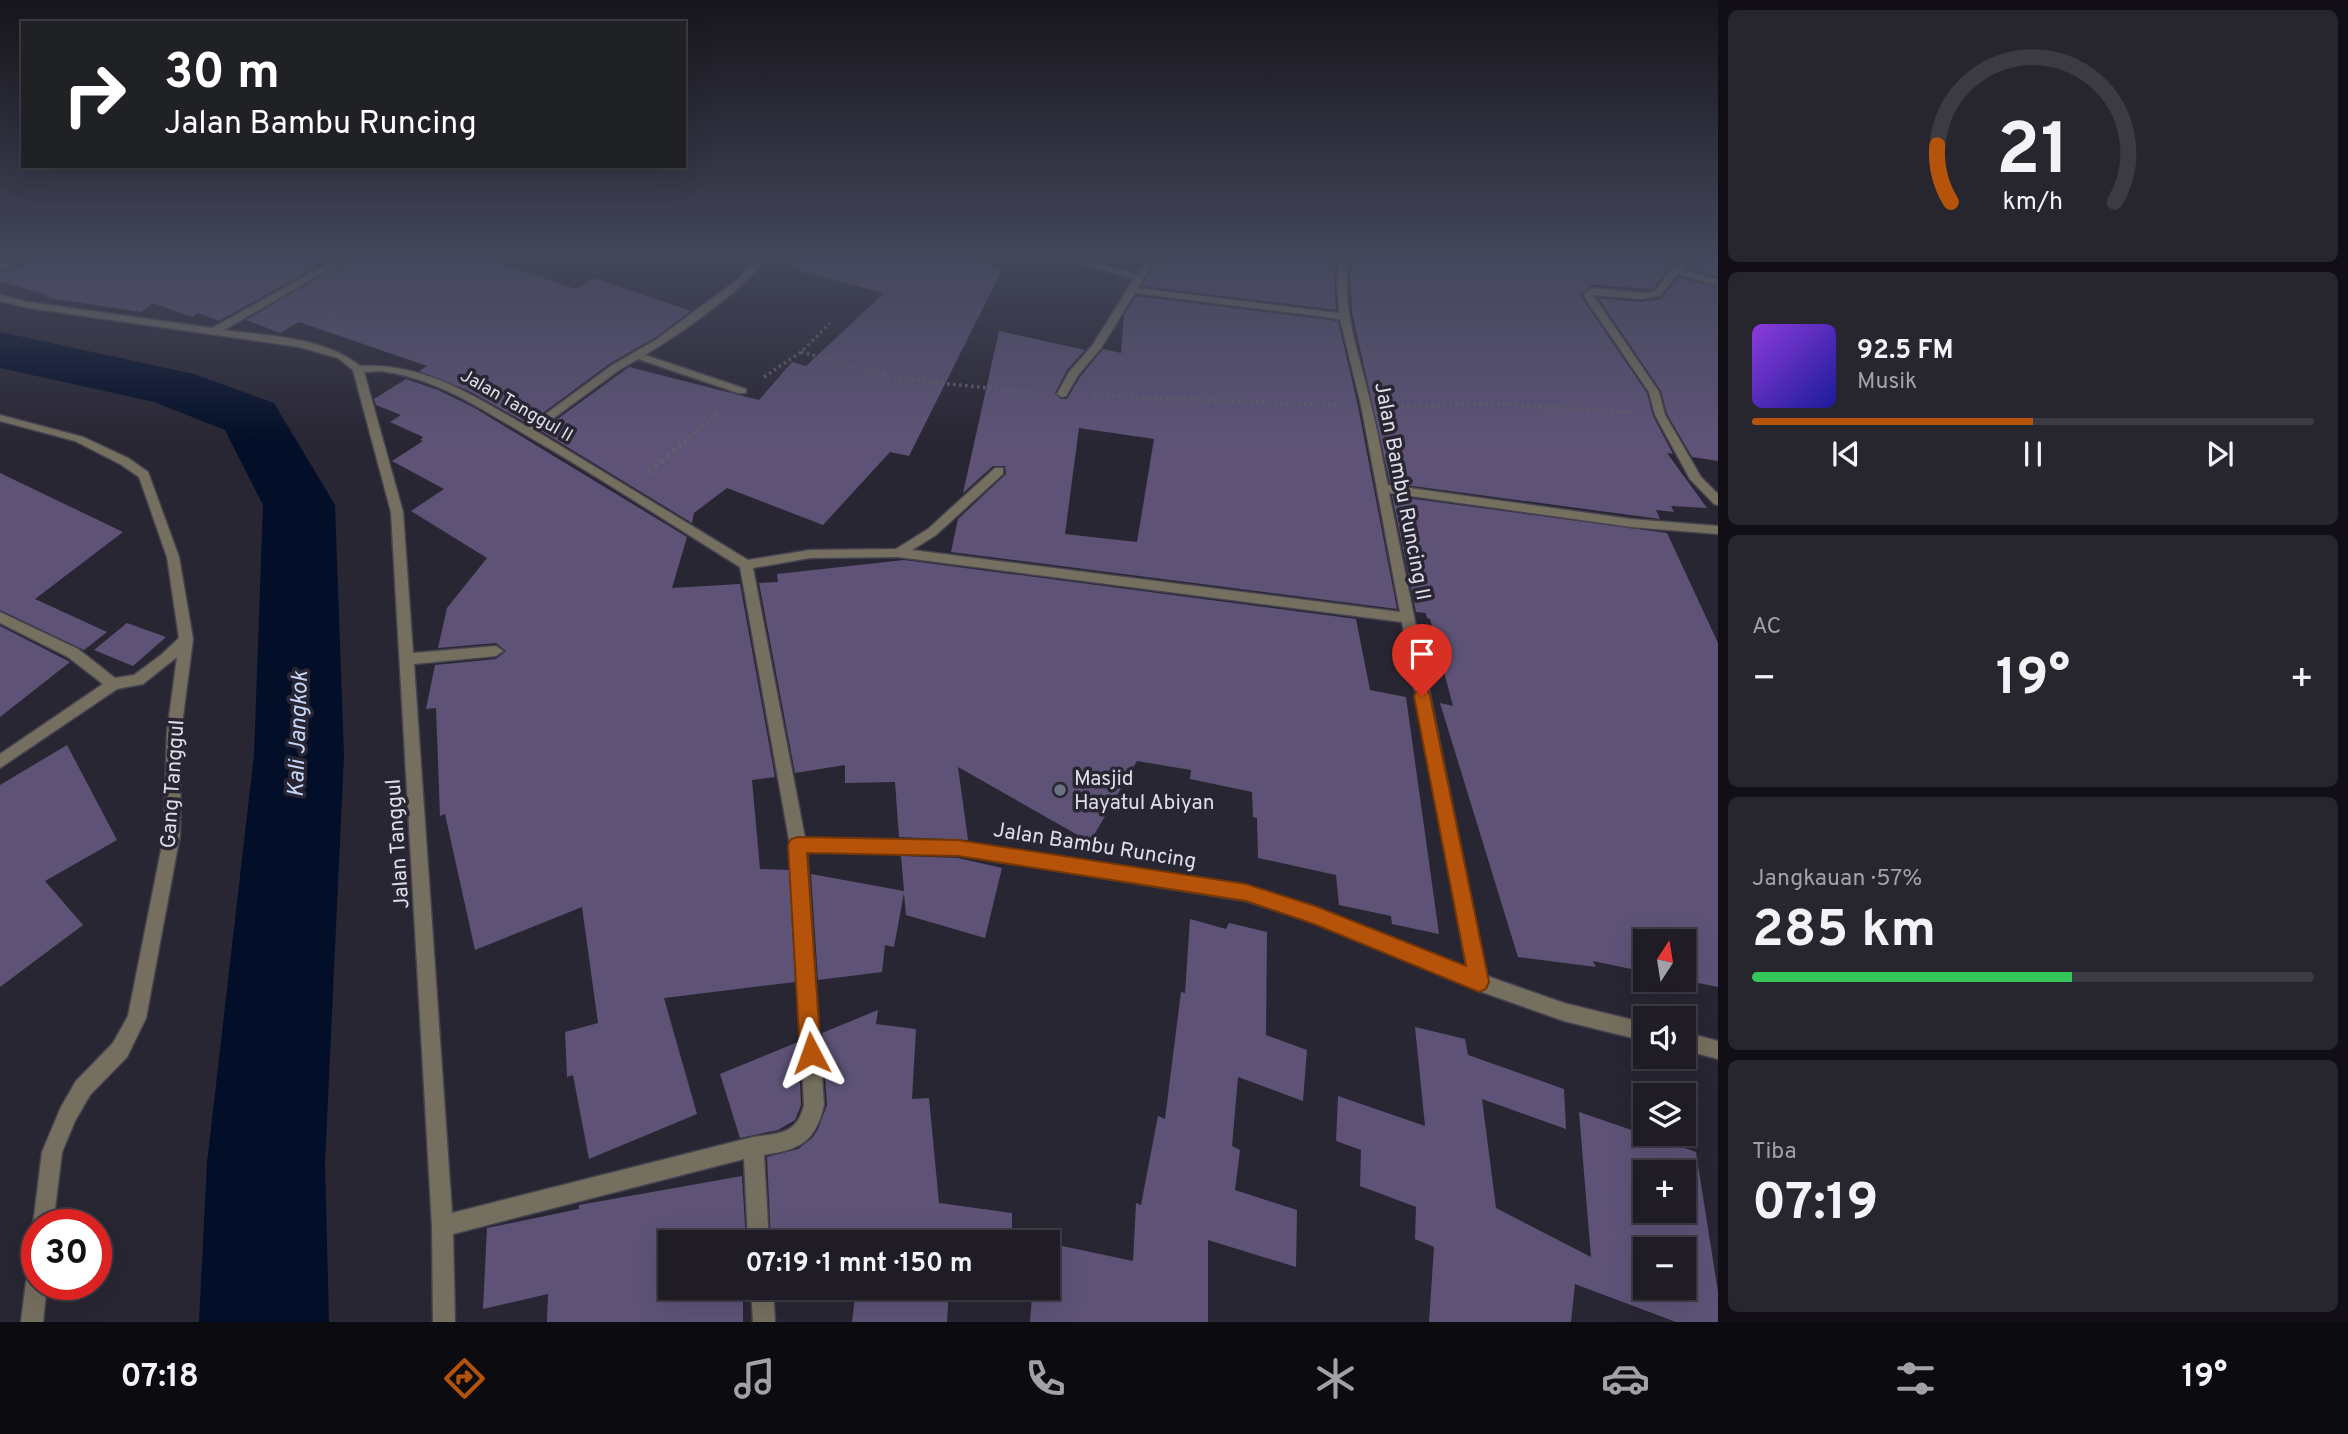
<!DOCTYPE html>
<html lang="id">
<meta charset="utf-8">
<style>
:root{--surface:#1f1c26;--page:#27252e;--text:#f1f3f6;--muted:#a1a1a7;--line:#3c3a43;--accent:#b45309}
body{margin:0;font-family:Overpass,sans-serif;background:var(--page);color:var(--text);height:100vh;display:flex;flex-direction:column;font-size:26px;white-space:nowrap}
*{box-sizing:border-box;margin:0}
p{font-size:23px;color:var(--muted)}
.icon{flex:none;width:38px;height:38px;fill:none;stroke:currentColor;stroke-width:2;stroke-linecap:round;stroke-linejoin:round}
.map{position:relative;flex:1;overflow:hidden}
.sheet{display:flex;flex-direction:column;gap:10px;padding:10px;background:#110f15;width:630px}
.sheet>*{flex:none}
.top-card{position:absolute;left:21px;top:21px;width:665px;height:147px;border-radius:0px;box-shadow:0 7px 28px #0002,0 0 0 2px var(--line);background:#202124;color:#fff;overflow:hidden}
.needle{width:46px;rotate:12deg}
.fabs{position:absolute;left:1633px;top:929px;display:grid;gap:14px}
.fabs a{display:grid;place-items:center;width:63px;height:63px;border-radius:0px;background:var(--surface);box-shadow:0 7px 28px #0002,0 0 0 2px var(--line);font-size:35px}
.speed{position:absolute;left:21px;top:1209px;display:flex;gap:14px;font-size:35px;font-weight:700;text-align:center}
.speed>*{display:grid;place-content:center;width:91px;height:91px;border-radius:50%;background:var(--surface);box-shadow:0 7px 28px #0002,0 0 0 2px var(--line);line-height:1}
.speed .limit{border:10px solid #d22;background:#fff;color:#111}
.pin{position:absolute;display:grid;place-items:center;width:60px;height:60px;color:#fff;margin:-72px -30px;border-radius:50% 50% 50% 0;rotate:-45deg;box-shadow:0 0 7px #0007}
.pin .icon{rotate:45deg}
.me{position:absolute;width:77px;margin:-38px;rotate:356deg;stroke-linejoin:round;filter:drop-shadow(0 0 5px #0008)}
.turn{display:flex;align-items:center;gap:24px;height:147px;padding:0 28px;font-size:32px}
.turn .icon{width:91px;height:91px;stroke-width:2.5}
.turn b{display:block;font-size:49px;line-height:60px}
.big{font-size:52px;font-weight:700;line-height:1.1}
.sheet .widget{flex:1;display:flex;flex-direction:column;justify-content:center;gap:10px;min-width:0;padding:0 24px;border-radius:10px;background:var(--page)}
.sheet .dial{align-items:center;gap:0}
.dial svg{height:182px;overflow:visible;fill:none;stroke:var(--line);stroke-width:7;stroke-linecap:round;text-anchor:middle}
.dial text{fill:var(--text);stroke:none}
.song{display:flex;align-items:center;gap:21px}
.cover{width:84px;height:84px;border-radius:10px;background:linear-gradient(135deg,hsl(270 70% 55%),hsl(240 70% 35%))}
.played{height:7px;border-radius:4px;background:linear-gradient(90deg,var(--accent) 50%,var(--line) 50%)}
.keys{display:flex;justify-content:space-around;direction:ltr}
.heat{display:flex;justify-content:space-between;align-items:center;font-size:38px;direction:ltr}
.charge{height:10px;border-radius:5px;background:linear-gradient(90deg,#34c759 57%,var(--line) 0)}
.trip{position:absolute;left:658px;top:1230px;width:402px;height:70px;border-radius:0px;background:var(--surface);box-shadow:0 7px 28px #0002,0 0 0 2px var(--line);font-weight:700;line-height:70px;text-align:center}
.tab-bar{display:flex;height:112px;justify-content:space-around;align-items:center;background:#0c0b0f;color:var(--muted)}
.tab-bar .icon{width:49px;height:49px}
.tab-bar .selected{color:var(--accent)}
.tab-bar b{font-size:32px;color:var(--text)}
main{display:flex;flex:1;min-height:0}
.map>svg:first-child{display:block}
</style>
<main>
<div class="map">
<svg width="1718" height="1322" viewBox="0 0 1718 1322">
<rect width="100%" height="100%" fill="#292633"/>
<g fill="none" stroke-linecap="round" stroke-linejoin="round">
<!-- river -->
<path fill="#030e28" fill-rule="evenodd" d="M 0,332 L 194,374 L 274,403 L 335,505 L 344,755 L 325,1163 L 329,1322 L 199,1322 L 207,1163 L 254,755 L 263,505 L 225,430 L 154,402 L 0,368 Z"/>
</g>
<!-- building -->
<g fill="#5e5377" fill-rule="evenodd">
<path d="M 46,256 L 335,256 L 219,321 L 198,313 L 192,317 L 153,303 L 141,312 L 49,298 L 42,293 L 0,282 L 0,273 Z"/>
<path d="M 355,256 L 480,256 L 576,289 L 593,278 L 691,311 L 656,337 L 609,364 L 528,424 L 469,391 L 419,371 L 427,366 L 299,322 L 280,333 L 246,320 Z"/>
<path d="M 792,256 L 964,256 L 1003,268 L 909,456 L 890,452 L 823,525 L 727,488 L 694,513 L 692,523 L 541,431 L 629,367 L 759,400 L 792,362 L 806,366 L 884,293 L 790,269 Z"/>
<path d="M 1159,256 L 1337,256 L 1334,273 L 1336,310 L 1142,286 Z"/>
<path d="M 1352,256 L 1678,256 L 1653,289 L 1592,285 L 1580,295 L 1647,393 L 1653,416 L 1673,454 L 1667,453 L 1707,508 L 1671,506 L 1674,512 L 1656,510 L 1660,519 L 1390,483 L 1352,313 L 1350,276 Z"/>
<path d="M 1693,256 L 1718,256 L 1718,277 L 1685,268 Z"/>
<path d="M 1679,277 L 1718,288 L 1718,461 L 1692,457 L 1667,414 L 1661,391 L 1598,298 L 1641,302 L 1660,299 Z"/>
<path d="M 1136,296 L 1338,321 L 1358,406 L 1397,609 L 951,552 L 958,519 L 1006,474 L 1005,466 L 993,466 L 963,493 L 999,331 L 1085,350 L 1067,370 L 1055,393 L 1061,399 L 1067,399 L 1080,377 L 1103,349 L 1121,353 L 1124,315 ZM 1079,428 L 1154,439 L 1137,542 L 1065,534 Z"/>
<path d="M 406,379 L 438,390 L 473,407 L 687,537 L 672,588 L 740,584 L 775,777 L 752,780 L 760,869 L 789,870 L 795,982 L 664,998 L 697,1114 L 589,1159 L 573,1075 L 567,1077 L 565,1032 L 598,1023 L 582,907 L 475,950 L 445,814 L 440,816 L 436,708 L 426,709 L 435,665 L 496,659 L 506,651 L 496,643 L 438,648 L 447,608 L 487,558 L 411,511 L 444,489 L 392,461 L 423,441 L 420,440 L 423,437 L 390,422 L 401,415 L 376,405 L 374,399 Z"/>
<path d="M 0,473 L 123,532 L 35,599 L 107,632 L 84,650 L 0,610 Z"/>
<path d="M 1392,496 L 1667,533 L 1718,643 L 1718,987 L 1683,980 L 1684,942 L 1645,942 L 1645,972 L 1593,961 L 1596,967 L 1518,957 L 1440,703 L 1453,706 L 1430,619 L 1427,618 L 1426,613 L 1416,612 Z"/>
<path d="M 904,560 L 1356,619 L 1370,690 L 1406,697 L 1439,934 L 1392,924 L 1391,916 L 1339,905 L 1336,875 L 1258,858 L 1257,818 L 1253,817 L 1252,792 L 1190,779 L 1191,770 L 1137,761 L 1090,842 L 958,767 L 968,840 L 899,837 L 895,782 L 845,783 L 845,765 L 795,773 L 759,583 L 778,582 L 777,574 Z"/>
<path d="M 127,623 L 166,637 L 133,666 L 94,650 Z"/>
<path d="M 0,626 L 70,662 L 0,717 Z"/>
<path d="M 67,745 L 117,840 L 45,881 L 83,925 L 0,987 L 0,785 Z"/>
<path d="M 901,856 L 958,858 L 1002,868 L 985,938 L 906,915 L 904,893 L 894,947 L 885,945 L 882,972 L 818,980 L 811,874 L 904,891 Z"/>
<path d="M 1190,919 L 1226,929 L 1229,923 L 1267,932 L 1266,1035 L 1307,1050 L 1303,1101 L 1238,1077 L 1232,1146 L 1240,1150 L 1235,1190 L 1297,1210 L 1296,1267 L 1208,1240 L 1208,1322 L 1030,1322 L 1032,1296 L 979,1288 L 1048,1288 L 1048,1243 L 1133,1261 L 1136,1203 L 1141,1205 L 1158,1116 L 1165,1119 L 1181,992 L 1185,993 Z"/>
<path d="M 878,1010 L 876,1024 L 916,1029 L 912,1099 L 929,1098 L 939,1203 L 1012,1213 L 1012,1236 L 1044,1242 L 771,1242 L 767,1157 L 798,1149 L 812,1138 L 818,1129 L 827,1105 L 822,1033 Z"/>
<path d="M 1415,1027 L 1465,1039 L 1468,1055 L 1564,1089 L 1566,1129 L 1482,1099 L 1496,1208 L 1591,1257 L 1579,1112 L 1696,1152 L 1718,1292 L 1718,1322 L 1676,1322 L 1575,1284 L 1571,1322 L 1429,1322 L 1434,1247 L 1415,1239 L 1416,1207 L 1360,1186 L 1361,1150 L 1336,1141 L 1338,1096 L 1425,1126 ZM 1645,1172 L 1684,1172 L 1684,1211 L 1645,1211 ZM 1645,1250 L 1684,1250 L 1684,1288 L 1645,1288 Z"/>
<path d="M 798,1042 L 801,1105 L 795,1120 L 778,1130 L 740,1138 L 720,1074 Z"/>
<path d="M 742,1176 L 746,1242 L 670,1242 L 670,1288 L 743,1288 L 743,1322 L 547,1322 L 548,1294 L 483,1309 L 487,1228 L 579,1209 L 579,1205 Z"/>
<path d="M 856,1288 L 949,1288 L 947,1322 L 852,1322 Z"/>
</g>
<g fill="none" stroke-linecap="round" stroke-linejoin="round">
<defs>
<g id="minor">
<path d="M 21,256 L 35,256 L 0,270 L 0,264 Z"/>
<path d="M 341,256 L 352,256 L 224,330 C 268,336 324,337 360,366 C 426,363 473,396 528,427 L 611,366 L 657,339 L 737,280 L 759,256 L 769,256 C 737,294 688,329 645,355 L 746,389 L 746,393 L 738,393 L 638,359 L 619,370 L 536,431 L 748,560 L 810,550 L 896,549 L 928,529 L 995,468 L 1003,468 L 1003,474 L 936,535 L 912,550 L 1400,612 L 1361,405 L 1340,319 L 1135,293 L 1101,348 L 1078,375 L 1066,396 L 1062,397 L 1057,394 L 1069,372 L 1092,346 L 1134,279 L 1056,256 L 1072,256 L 1137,275 L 1148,256 L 1157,256 L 1138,288 L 1339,313 L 1337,273 L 1340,256 L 1349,256 C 1340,309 1360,355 1371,405 C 1378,432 1382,458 1388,485 L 1631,519 L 1718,526 L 1718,534 L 1631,527 L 1389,493 L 1487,976 L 1564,1003 L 1645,1023 L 1645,1041 L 1564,1021 L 1479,991 L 1314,923 L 1246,901 L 958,855 L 807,852 L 824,1105 C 815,1143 800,1149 764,1155 L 769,1242 L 748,1242 L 744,1159 L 453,1234 L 455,1322 L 433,1322 L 432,1226 L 391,512 L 353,370 L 338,358 L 299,347 L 28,308 L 0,301 L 0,295 L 28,302 L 212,328 ZM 381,371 C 438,379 478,407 526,435 C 599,477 669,523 740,567 L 790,845 L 804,1105 C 797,1135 779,1133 753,1137 L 452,1213 L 414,664 L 496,656 L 503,651 L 496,646 L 413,653 L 403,512 L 364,372 ZM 898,557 L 1402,622 L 1467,969 L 1316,908 L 1246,885 L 958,841 L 805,838 L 753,568 L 810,558 Z"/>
<path d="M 1682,256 L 1691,256 L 1681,269 L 1718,280 L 1718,286 L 1678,274 L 1660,296 L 1641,299 L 1593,295 L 1659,392 L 1665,415 L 1701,477 L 1718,494 L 1718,505 L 1714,504 L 1690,479 L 1655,415 L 1649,392 L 1583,295 L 1592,288 L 1641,293 L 1654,292 Z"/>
<path d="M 0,415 L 83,437 L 128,458 L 148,472 L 179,557 L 193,639 L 181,732 L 180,835 L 146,1018 L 127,1057 L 90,1095 L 75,1121 L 62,1152 L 53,1225 L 37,1225 L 37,1233 L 33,1225 L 42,1152 L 61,1107 L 76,1081 L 113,1043 L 128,1016 L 164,835 L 167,732 L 177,657 L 143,684 L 117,689 L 0,768 L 0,754 L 103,684 L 68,657 L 0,623 L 0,612 L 78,649 L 115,678 L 134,675 L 161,655 L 179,638 L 167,557 L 139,477 L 120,464 L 75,441 L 0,421 Z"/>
<path d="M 1684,1032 L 1718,1041 L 1718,1059 L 1684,1050 Z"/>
<path d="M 37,1271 L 37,1284 L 47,1284 L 43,1322 L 21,1322 L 26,1282 L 29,1274 Z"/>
<path d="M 751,1288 L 773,1288 L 775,1322 L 753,1322 Z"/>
</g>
</defs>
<!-- minor casing -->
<use href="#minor" stroke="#464350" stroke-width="3"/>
<!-- path-far1 -->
<g stroke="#625f6b" stroke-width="3.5" stroke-dasharray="2.5 3.5" stroke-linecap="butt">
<path d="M 312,307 L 335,318 L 326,324"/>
<path d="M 801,352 L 901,379 L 1037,393"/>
<path d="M 764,377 L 801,352 L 830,323"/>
<path d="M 1094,396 L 1337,405"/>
<path d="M 1395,406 L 1508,404 L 1631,413"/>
<path d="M 684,442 L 719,412"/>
</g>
<!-- path -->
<path stroke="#625f6b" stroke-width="4.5" stroke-dasharray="3.5 4.5" stroke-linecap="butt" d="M 649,473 L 686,440"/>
<!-- minor -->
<use href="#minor" fill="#756f5f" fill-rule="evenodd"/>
</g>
<!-- sky -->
<linearGradient id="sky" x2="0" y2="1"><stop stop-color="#17151c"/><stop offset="0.58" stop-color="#43475b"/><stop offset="1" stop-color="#43475b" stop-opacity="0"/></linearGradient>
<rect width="1718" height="442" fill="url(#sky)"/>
<!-- route -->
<path fill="#b45309" stroke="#753606" stroke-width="2" d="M 1422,689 L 1428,691 L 1430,696 L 1489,982 L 1486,989 L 1479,992 L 1314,924 L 1246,901 L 958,856 L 807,853 L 821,1053 L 818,1060 L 811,1063 L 803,1060 L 800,1053 L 788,845 L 791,839 L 798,837 L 958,840 L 1246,884 L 1315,906 L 1466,966 L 1414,696 L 1416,691 Z"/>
<!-- markers -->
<circle fill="#6b7280" stroke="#292633" stroke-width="2.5" cx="1060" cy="790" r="7"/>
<g text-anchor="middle" stroke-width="7" stroke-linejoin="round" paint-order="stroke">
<!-- far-street labels -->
<g font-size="18" fill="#e0dee7" stroke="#292633">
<text transform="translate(517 405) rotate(30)" y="6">Jalan Tanggul II</text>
</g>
<!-- street labels -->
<g font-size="21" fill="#e0dee7" stroke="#292633">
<text transform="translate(1403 491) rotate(79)" y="7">Jalan Bambu Runcing II</text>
<text transform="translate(172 784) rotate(-86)" y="7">Gang Tanggul</text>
<text transform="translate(397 844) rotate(-94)" y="7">Jalan Tanggul</text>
<text transform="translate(1095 845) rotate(9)" y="7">Jalan Bambu Runcing</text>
</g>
<!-- poi labels -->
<g font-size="21" fill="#e0dee7" stroke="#292633" text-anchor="start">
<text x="1074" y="785">Masjid<tspan x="1074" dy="24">Hayatul Abiyan</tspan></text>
</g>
<!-- water labels -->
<g font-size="23" font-style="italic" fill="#c6d9fc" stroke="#292633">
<text transform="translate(297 734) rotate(-88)" y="8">Kali Jangkok</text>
</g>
</g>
</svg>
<div class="fabs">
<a><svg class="needle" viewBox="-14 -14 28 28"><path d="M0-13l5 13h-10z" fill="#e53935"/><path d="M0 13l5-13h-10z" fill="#a1a1a7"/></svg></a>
<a><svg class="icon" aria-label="sound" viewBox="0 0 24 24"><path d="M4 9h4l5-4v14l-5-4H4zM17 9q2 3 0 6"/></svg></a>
<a><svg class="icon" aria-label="layers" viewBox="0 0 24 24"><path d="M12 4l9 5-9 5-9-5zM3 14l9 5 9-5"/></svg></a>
<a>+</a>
<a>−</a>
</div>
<div class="speed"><div class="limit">30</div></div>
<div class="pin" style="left:1422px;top:696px;background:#d93025"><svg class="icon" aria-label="arrive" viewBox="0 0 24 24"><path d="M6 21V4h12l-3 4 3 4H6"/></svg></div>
<svg class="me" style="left:811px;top:1053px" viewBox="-20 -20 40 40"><path d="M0-17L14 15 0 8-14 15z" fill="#b45309" stroke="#fff" stroke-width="4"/></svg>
<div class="trip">07:19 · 1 mnt · 150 m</div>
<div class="top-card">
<div class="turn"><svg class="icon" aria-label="right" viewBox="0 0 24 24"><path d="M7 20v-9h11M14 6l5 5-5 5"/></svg><div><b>30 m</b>Jalan Bambu Runcing</div></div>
</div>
</div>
<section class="sheet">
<div class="widget dial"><svg viewBox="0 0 100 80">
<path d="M14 69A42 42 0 1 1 86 69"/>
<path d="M14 69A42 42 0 0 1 8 44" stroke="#b45309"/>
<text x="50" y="56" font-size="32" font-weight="700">21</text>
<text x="50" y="72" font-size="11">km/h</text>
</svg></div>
<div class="widget">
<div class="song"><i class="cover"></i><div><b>92.5 FM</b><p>Musik</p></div></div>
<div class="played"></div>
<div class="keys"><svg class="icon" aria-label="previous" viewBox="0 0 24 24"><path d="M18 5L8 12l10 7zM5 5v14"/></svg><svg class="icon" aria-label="pause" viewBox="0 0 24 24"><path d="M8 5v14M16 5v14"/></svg><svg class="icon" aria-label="next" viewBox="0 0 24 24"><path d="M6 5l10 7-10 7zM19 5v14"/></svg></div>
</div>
<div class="widget"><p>AC</p>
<div class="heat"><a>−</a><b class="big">19°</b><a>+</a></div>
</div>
<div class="widget"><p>Jangkauan · 57%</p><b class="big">285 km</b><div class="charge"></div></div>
<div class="widget"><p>Tiba</p><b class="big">07:19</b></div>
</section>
</main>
<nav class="tab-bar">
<b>07:18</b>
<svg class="icon selected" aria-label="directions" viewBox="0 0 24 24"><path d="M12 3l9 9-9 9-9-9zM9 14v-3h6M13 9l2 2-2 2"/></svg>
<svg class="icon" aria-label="music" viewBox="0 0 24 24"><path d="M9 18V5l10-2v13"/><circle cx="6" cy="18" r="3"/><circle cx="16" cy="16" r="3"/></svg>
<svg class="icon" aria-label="phone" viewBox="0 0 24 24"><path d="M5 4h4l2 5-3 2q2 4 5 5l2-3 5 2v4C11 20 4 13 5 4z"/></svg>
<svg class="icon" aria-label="climate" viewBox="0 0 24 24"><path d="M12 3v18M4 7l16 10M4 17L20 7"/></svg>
<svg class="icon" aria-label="car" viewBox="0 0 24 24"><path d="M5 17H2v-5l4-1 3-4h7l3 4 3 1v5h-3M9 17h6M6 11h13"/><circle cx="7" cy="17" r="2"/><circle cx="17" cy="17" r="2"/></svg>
<svg class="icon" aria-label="filters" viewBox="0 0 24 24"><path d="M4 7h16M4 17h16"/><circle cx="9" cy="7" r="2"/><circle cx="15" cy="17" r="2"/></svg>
<b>19°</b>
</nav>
